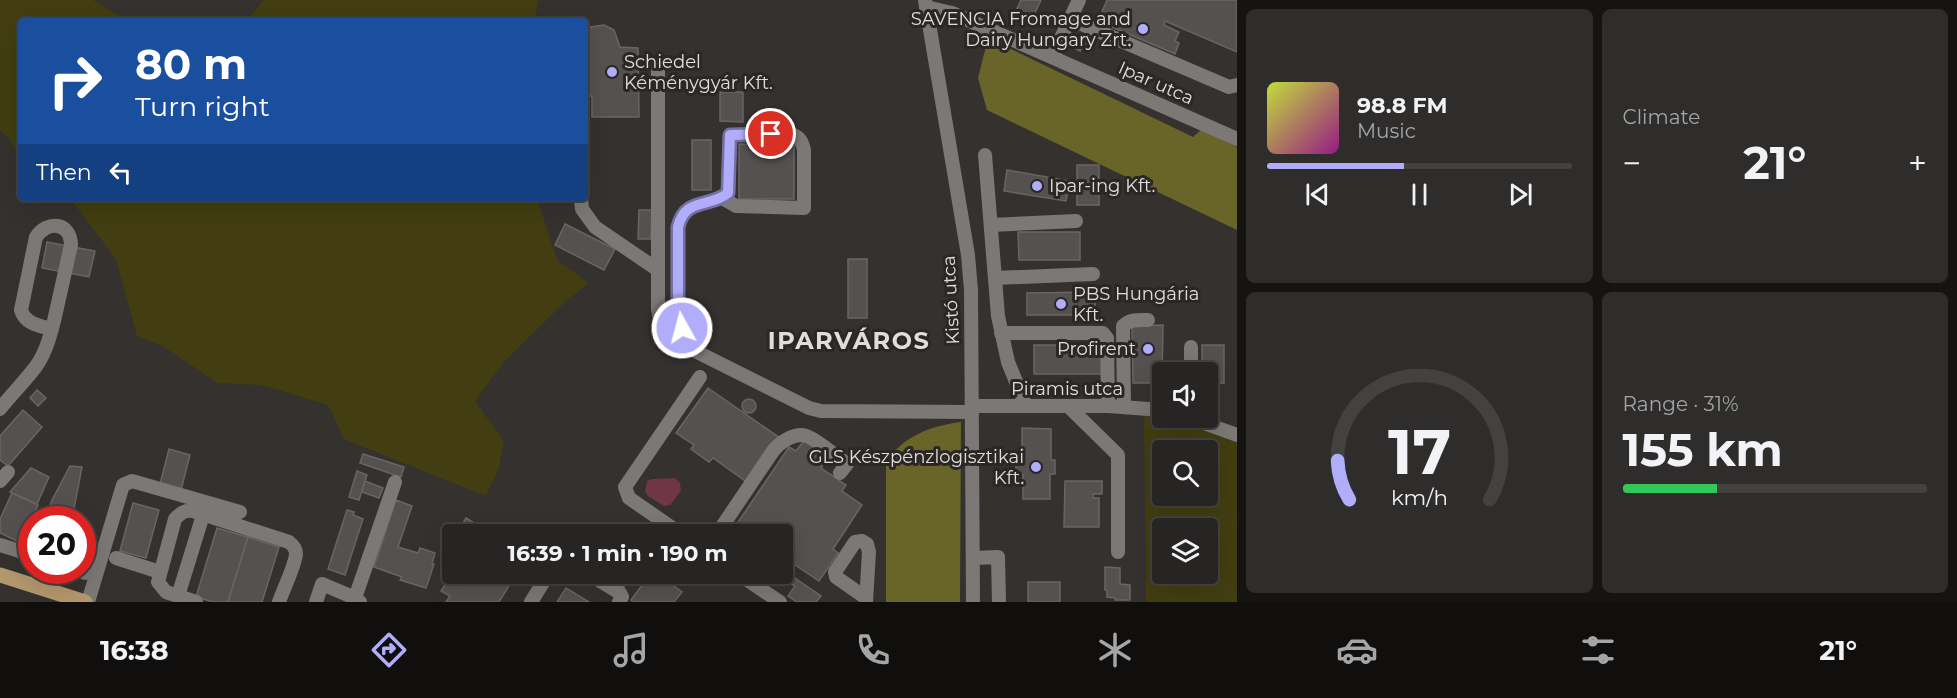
<!DOCTYPE html>
<meta charset="utf-8">
<style>
:root{--surface:#272523;--page:#2f2d2b;--text:#f1f3f6;--muted:#a4a5a6;--line:#434241;--accent:#b1adfa}
body{margin:0;font-family:Montserrat,sans-serif;background:var(--page);color:var(--text);height:100vh;display:flex;flex-direction:column;font-size:22px;white-space:nowrap}
*{box-sizing:border-box;margin:0}
p{font-size:20px;color:var(--muted)}
.icon{flex:none;width:33px;height:33px;fill:none;stroke:currentColor;stroke-width:2;stroke-linecap:round;stroke-linejoin:round}
.map{position:relative;flex:1;overflow:hidden}
.panel{display:flex;flex-direction:column;gap:9px;padding:9px;background:#151413;width:720px}
.panel>*{flex:none}
.banner{position:absolute;left:18px;top:18px;width:570px;height:183px;border-radius:6px;box-shadow:0 6px 24px #0002,0 0 0 2px var(--line);background:#1a4fa0;color:#fff;overflow:hidden}
.controls{position:absolute;left:1152px;top:362px;display:grid;gap:12px}
.controls a{display:grid;place-items:center;width:66px;height:66px;border-radius:6px;background:var(--surface);box-shadow:0 6px 24px #0002,0 0 0 2px var(--line);font-size:30px}
.speed{position:absolute;left:18px;top:506px;display:flex;gap:12px;font-size:30px;font-weight:700;text-align:center}
.speed>*{display:grid;place-content:center;width:78px;height:78px;border-radius:50%;background:var(--surface);box-shadow:0 6px 24px #0002,0 0 0 2px var(--line);line-height:1}
.speed .limit{border:9px solid #d22;background:#fff;color:#111}
.pin{position:absolute;display:grid;place-items:center;width:51px;height:51px;color:#fff;margin:-26px;border:3px solid #fff;border-radius:50%;box-shadow:0 2px 6px #0007}
.me{position:absolute;width:66px;margin:-33px;rotate:353deg;stroke-linejoin:round;filter:drop-shadow(0 0 4px #0008)}
.turn{display:flex;align-items:center;gap:21px;height:126px;padding:0 18px;font-size:27px}
.turn .icon{width:78px;height:78px;stroke-width:2.5}
.turn b{display:block;font-size:42px;line-height:51px}
.then{display:flex;align-items:center;height:57px;padding:0 18px;background:#0003;gap:12px;font-size:22px}
.big{font-size:45px;font-weight:700;line-height:1.1}
.panel .tile{flex:1;display:flex;flex-direction:column;justify-content:center;gap:9px;min-width:0;padding:0 21px;border-radius:9px;background:var(--page)}
.panel .dial{align-items:center;gap:0}
.dial svg{height:156px;overflow:visible;fill:none;stroke:var(--line);stroke-width:7;stroke-linecap:round;text-anchor:middle}
.dial text{fill:var(--text);stroke:none}
.song{display:flex;align-items:center;gap:18px}
.cover{width:72px;height:72px;border-radius:9px;background:linear-gradient(135deg,hsl(70 70% 55%),hsl(310 70% 35%))}
.played{height:6px;border-radius:3px;background:linear-gradient(90deg,var(--accent) 45%,var(--line) 45%)}
.keys{display:flex;justify-content:space-around;direction:ltr}
.heat{display:flex;justify-content:space-between;align-items:center;font-size:33px;direction:ltr}
.charge{height:9px;border-radius:4px;background:linear-gradient(90deg,#34c759 31%,var(--line) 0)}
.panel .tiles{flex:1;display:grid;gap:9px;grid-template-columns:repeat(2,1fr)}
.trip{position:absolute;left:442px;top:524px;width:351px;height:60px;border-radius:6px;background:var(--surface);box-shadow:0 6px 24px #0002,0 0 0 2px var(--line);font-weight:700;line-height:60px;text-align:center}
.dock{display:flex;height:96px;justify-content:space-around;align-items:center;background:#100f0e;color:var(--muted)}
.dock .icon{width:42px;height:42px}
.dock .selected{color:var(--accent)}
.dock b{font-size:27px;color:var(--text)}
main{display:flex;flex:1;min-height:0}
.map>svg:first-child{display:block}
</style>
<main>
<div class="map">
<svg width="1237" height="602" viewBox="0 0 1237 602">
<rect width="100%" height="100%" fill="#34312f"/>
<!-- green -->
<g fill="#423e11" fill-rule="evenodd">
<path d="M 0,0 L 93,0 L 128,21 L 21,21 L 21,161 L 11,141 L 0,130 Z"/>
<path d="M 264,0 L 538,0 L 535,21 L 246,21 Z"/>
<path d="M 70,198 L 537,198 L 557,260 L 589,283 L 566,301 L 504,362 L 475,401 L 504,441 L 499,468 L 486,496 L 344,439 L 328,405 L 262,385 L 218,383 L 161,345 L 137,336 L 116,259 Z"/>
<path d="M 1144,409 L 1162,411 L 1162,417 L 1183,417 L 1237,436 L 1237,602 L 1146,602 ZM 1162,450 L 1208,450 L 1208,495 L 1162,495 ZM 1162,528 L 1208,528 L 1208,573 L 1162,573 Z"/>
</g>
<!-- forest -->
<g fill="#696427">
<path d="M 988,38 L 1193,137 L 1201,130 L 1237,147 L 1237,230 L 987,110 L 978,78 Z"/>
<path d="M 961,422 L 960,602 L 886,602 L 886,463 C 902,436 931,426 961,422 Z"/>
</g>
<!-- water -->
<path fill="#6e3646" d="M 675,478 L 680,483 L 681,491 L 670,505 L 664,506 L 648,496 L 645,491 L 647,481 L 652,479 Z"/>
<!-- building -->
<g fill="#555150" stroke="#6a6565" stroke-width="1.5">
<path d="M 1021,0 L 1041,0 L 1030,23 L 1014,15 Z"/>
<path d="M 1107,0 L 1237,0 L 1237,52 L 1165,21 L 1164,25 L 1179,32 L 1175,41 L 1179,43 L 1175,54 L 1098,21 Z"/>
<path d="M 604,25 L 614,30 L 620,47 L 638,48 L 639,117 L 592,117 L 592,96 L 585,96 L 585,35 L 590,27 Z"/>
<path d="M 1074,35 L 1081,39 L 1083,36 L 1086,38 L 1085,41 L 1093,45 L 1090,52 L 1081,48 L 1080,51 L 1076,49 L 1078,46 L 1070,42 Z"/>
<path d="M 720,92 L 743,92 L 743,122 L 720,121 Z"/>
<rect x="692" y="140" width="19" height="50"/>
<path d="M 739,144 L 794,145 L 794,199 L 739,199 Z"/>
<rect x="1077" y="165" width="22" height="40"/>
<path d="M 1007,170 L 1070,181 L 1066,201 L 1004,191 Z"/>
<path d="M 639,210 L 652,210 L 651,239 L 638,239 Z"/>
<path d="M 565,224 L 615,249 L 604,270 L 555,245 Z"/>
<path d="M 1018,232 L 1080,232 L 1080,260 L 1019,260 Z"/>
<path d="M 47,242 L 95,251 L 89,277 L 42,268 Z"/>
<rect x="848" y="259" width="19" height="59"/>
<path d="M 1095,292 L 1095,315 L 1027,315 L 1027,293 Z"/>
<path d="M 1163,325 L 1162,383 L 1133,383 L 1132,326 Z"/>
<rect x="1034" y="345" width="70" height="29"/>
<path d="M 1202,345 L 1224,345 L 1224,383 L 1208,383 L 1208,372 L 1202,372 Z"/>
<path d="M 708,388 L 780,438 L 748,483 L 713,458 L 709,462 L 691,449 L 694,445 L 676,433 Z"/>
<path d="M 37,390 L 46,398 L 38,406 L 30,398 Z"/>
<circle cx="749" cy="406" r="7"/>
<path d="M 23,410 L 42,427 L 8,466 L 0,460 L 0,436 Z"/>
<path d="M 1022,428 L 1051,429 L 1051,460 L 1055,460 L 1055,474 L 1050,474 L 1050,499 L 1023,499 L 1023,475 L 1016,475 L 1016,460 L 1022,460 Z"/>
<path d="M 805,439 L 830,456 L 821,468 L 846,485 L 842,491 L 862,505 L 833,549 L 838,553 L 819,581 L 792,563 L 786,572 L 821,596 L 816,602 L 797,602 L 788,596 L 795,586 L 784,579 L 780,584 L 763,573 L 783,573 L 783,534 L 730,534 L 789,447 L 796,451 Z"/>
<path d="M 169,449 L 190,455 L 181,490 L 160,484 Z"/>
<path d="M 363,454 L 404,467 L 401,477 L 360,463 Z"/>
<path d="M 70,466 L 82,467 L 72,519 L 47,519 L 51,502 Z"/>
<path d="M 31,468 L 49,477 L 37,504 L 10,492 Z"/>
<path d="M 357,471 L 367,475 L 359,500 L 349,497 Z"/>
<path d="M 365,481 L 383,488 L 379,498 L 362,492 Z"/>
<path d="M 1065,481 L 1102,481 L 1102,494 L 1093,494 L 1093,498 L 1099,498 L 1099,527 L 1064,527 Z"/>
<path d="M 12,493 L 38,505 L 22,540 L 19,538 L 17,541 L 0,533 L 0,519 Z"/>
<path d="M 396,500 L 412,506 L 398,547 L 418,553 L 420,548 L 435,553 L 432,564 L 434,564 L 426,588 L 400,580 L 402,577 L 374,567 Z"/>
<path d="M 133,503 L 159,510 L 146,558 L 120,551 Z"/>
<path d="M 347,510 L 354,512 L 353,515 L 363,519 L 345,575 L 328,569 Z"/>
<path d="M 466,518 L 492,534 L 456,534 Z"/>
<path d="M 217,528 L 248,537 L 228,602 L 213,602 L 196,597 Z"/>
<path d="M 248,537 L 279,547 L 262,602 L 228,602 Z"/>
<path d="M 1105,567 L 1120,568 L 1120,584 L 1130,585 L 1130,600 L 1115,600 L 1115,598 L 1107,597 L 1107,590 L 1105,590 Z"/>
<path d="M 453,572 L 453,573 L 517,573 L 499,602 L 446,602 L 450,596 L 441,591 Z"/>
<path d="M 602,573 L 622,573 L 630,578 L 624,587 Z"/>
<path d="M 651,573 L 656,573 L 682,592 L 674,602 L 633,602 L 631,600 Z"/>
<rect x="1028" y="582" width="32" height="20"/>
<path d="M 566,588 L 589,602 L 557,602 Z"/>
</g>
<g fill="none" stroke-linecap="round" stroke-linejoin="round">
<!-- minor -->
<g stroke="#7c7876" stroke-width="14">
<path d="M 925,0 L 968,255 L 971,290 L 973,602"/>
<path d="M 926,7 L 952,13 L 1237,139"/>
<path d="M 1070,19 L 1229,87 L 1237,85"/>
<path d="M 1052,57 L 1079,0"/>
<path d="M 658,65 L 658,309 C 660,328 672,337 687,347 L 809,408 L 821,411 L 972,412"/>
<path d="M 985,155 L 998,316 L 1008,362 L 1026,406"/>
<path d="M 581,198 L 582,209 L 595,227 L 658,270"/>
<path d="M 991,225 L 1076,221"/>
<path d="M 995,278 L 1093,274"/>
<path d="M 1001,333 L 1103,333 L 1107,338 L 1108,406"/>
<path d="M 687,347 L 679,318 L 678,305 L 678,227 C 685,197 710,208 728,193 L 730,135 L 792,134 C 800,138 802,141 804,150 L 804,208 L 736,206 L 722,198"/>
<path d="M 1191,347 L 1191,372"/>
<path d="M 1208,390 L 1213,390 L 1208,411"/>
<path d="M 972,406 L 1108,406 L 1162,410"/>
<path d="M 1068,406 L 1118,455 L 1118,552"/>
<path d="M 1124,406 L 1123,326 C 1130,319 1138,320 1148,320"/>
<path d="M 0,409 C 12,394 26,380 37,365 C 46,352 50,336 54,321 L 71,245 C 71,222 47,220 36,237 L 21,310 C 25,324 40,326 52,329"/>
<path d="M 1187,417 L 1237,435"/>
<path d="M 0,481 L 8,472"/>
<path d="M 681,534 L 629,498 L 625,487 L 700,377"/>
<path d="M 717,534 L 773,451 C 779,443 791,435 802,435 C 812,435 837,457 847,464 L 840,473"/>
<path d="M 0,545 L 32,555"/>
<path d="M 116,558 L 160,572"/>
<path d="M 973,558 L 998,557 L 999,602"/>
<path d="M 77,570 L 85,573"/>
<path d="M 587,573 L 620,593 L 622,597 L 619,602"/>
<path d="M 737,573 L 780,602"/>
<path d="M 178,596 L 166,592 L 158,582 L 175,519 C 181,513 184,510 193,511 L 289,542 C 293,545 296,549 296,554 C 295,566 283,590 279,602"/>
<path d="M 355,598 L 395,482"/>
<path d="M 88,602 L 123,485 L 132,481 L 240,512"/>
<path d="M 196,602 L 178,596 L 203,515"/>
<path d="M 316,602 L 322,584 L 355,598 L 360,602"/>
<path d="M 531,602 L 549,573"/>
<path d="M 866,602 L 869,552 L 867,544 L 862,541 L 855,542 L 835,572 L 836,577 L 866,598"/>
</g>
<!-- major -->
<path stroke="#b3986e" stroke-width="15" d="M 0,575 L 85,602"/>
</g>
<g fill="none" stroke-linecap="round" stroke-linejoin="round">
<defs>
<path id="route" d="M 682,328 L 678,305 L 678,227 C 685,197 710,208 728,193 L 730,135 L 771,134"/>
</defs>
<!-- route casing -->
<use href="#route" stroke="#7370a2" stroke-width="15"/>
<!-- route -->
<use href="#route" stroke="#b1adfa" stroke-width="10"/>
</g>
<!-- markers -->
<g fill="#b1adfa" stroke="#2a2725" stroke-width="2">
<circle cx="1143" cy="29" r="6"/>
<circle cx="612" cy="72" r="6"/>
<circle cx="1037" cy="186" r="6"/>
<circle cx="1061" cy="304" r="6"/>
<circle cx="1148" cy="349" r="6"/>
<circle cx="1036" cy="467" r="6"/>
</g>
<g text-anchor="middle" stroke-width="6" stroke-linejoin="round" paint-order="stroke">
<!-- poi labels -->
<g font-size="18" fill="#e0dedc" stroke="#2a2725" text-anchor="end">
<text x="1131" y="25">SAVENCIA Fromage and<tspan x="1131" dy="21">Dairy Hungary Zrt.</tspan></text>
<text x="624" y="68" text-anchor="start">Schiedel<tspan x="624" dy="21">Kéménygyár Kft.</tspan></text>
<text x="1049" y="192" text-anchor="start">Ipar-ing Kft.</text>
<text x="1073" y="300" text-anchor="start">PBS Hungária<tspan x="1073" dy="21">Kft.</tspan></text>
<text x="1136" y="355">Profirent</text>
<text x="1024" y="463">GLS Készpénzlogisztikai<tspan x="1024" dy="21">Kft.</tspan></text>
</g>
<!-- street labels -->
<g font-size="18" fill="#e0dedc" stroke="#2a2725">
<text transform="translate(1156 83) rotate(24)" y="6">Ipar utca</text>
<text transform="translate(951 300) rotate(-93)" y="6">Kistó utca</text>
<text x="1067" y="395">Piramis utca</text>
</g>
<!-- district labels -->
<g font-size="24" font-weight="bold" letter-spacing="1.5" fill="#e0dedc" stroke="#2a2725">
<text x="849" y="349">IPARVÁROS</text>
</g>
</g>
</svg>
<div class="controls">
<a><svg class="icon" aria-label="sound" viewBox="0 0 24 24"><path d="M4 9h4l5-4v14l-5-4H4zM17 9q2 3 0 6"/></svg></a>
<a><svg class="icon" aria-label="search" viewBox="0 0 24 24"><circle cx="10" cy="10" r="6"/><path d="M15 15l6 6"/></svg></a>
<a><svg class="icon" aria-label="layers" viewBox="0 0 24 24"><path d="M12 4l9 5-9 5-9-5zM3 14l9 5 9-5"/></svg></a>
</div>
<div class="speed"><div class="limit">20</div></div>
<div class="pin" style="left:771px;top:134px;background:#d93025"><svg class="icon" aria-label="arrive" viewBox="0 0 24 24"><path d="M6 21V4h12l-3 4 3 4H6"/></svg></div>
<svg class="me" style="left:682px;top:328px" viewBox="-20 -20 40 40"><circle r="17" fill="#b1adfa" stroke="#fff" stroke-width="3"/><path d="M0-11L8 9 0 5-8 9z" fill="#fff"/></svg>
<div class="trip">16:39 · 1 min · 190 m</div>
<div class="banner">
<div class="turn"><svg class="icon" aria-label="right" viewBox="0 0 24 24"><path d="M7 20v-9h11M14 6l5 5-5 5"/></svg><div><b>80 m</b>Turn right</div></div>
<div class="then">Then<svg class="icon" aria-label="left" viewBox="0 0 24 24"><path d="M17 20v-9H6M10 6l-5 5 5 5"/></svg></div>
</div>
</div>
<section class="panel">
<div class="tiles">
<div class="tile">
<div class="song"><i class="cover"></i><div><b>98.8 FM</b><p>Music</p></div></div>
<div class="played"></div>
<div class="keys"><svg class="icon" aria-label="previous" viewBox="0 0 24 24"><path d="M18 5L8 12l10 7zM5 5v14"/></svg><svg class="icon" aria-label="pause" viewBox="0 0 24 24"><path d="M8 5v14M16 5v14"/></svg><svg class="icon" aria-label="next" viewBox="0 0 24 24"><path d="M6 5l10 7-10 7zM19 5v14"/></svg></div>
</div>
<div class="tile"><p>Climate</p>
<div class="heat"><a>−</a><b class="big">21°</b><a>+</a></div>
</div>
<div class="tile dial"><svg viewBox="0 0 100 80">
<path d="M14 69A42 42 0 1 1 86 69"/>
<path d="M14 69A42 42 0 0 1 8 49" stroke="#b1adfa"/>
<text x="50" y="56" font-size="32" font-weight="700">17</text>
<text x="50" y="72" font-size="11">km/h</text>
</svg></div>
<div class="tile"><p>Range · 31%</p><b class="big">155 km</b><div class="charge"></div></div>
</div>
</section>
</main>
<nav class="dock">
<b>16:38</b>
<svg class="icon selected" aria-label="directions" viewBox="0 0 24 24"><path d="M12 3l9 9-9 9-9-9zM9 14v-3h6M13 9l2 2-2 2"/></svg>
<svg class="icon" aria-label="music" viewBox="0 0 24 24"><path d="M9 18V5l10-2v13"/><circle cx="6" cy="18" r="3"/><circle cx="16" cy="16" r="3"/></svg>
<svg class="icon" aria-label="phone" viewBox="0 0 24 24"><path d="M5 4h4l2 5-3 2q2 4 5 5l2-3 5 2v4C11 20 4 13 5 4z"/></svg>
<svg class="icon" aria-label="climate" viewBox="0 0 24 24"><path d="M12 3v18M4 7l16 10M4 17L20 7"/></svg>
<svg class="icon" aria-label="car" viewBox="0 0 24 24"><path d="M5 17H2v-5l4-1 3-4h7l3 4 3 1v5h-3M9 17h6M6 11h13"/><circle cx="7" cy="17" r="2"/><circle cx="17" cy="17" r="2"/></svg>
<svg class="icon" aria-label="filters" viewBox="0 0 24 24"><path d="M4 7h16M4 17h16"/><circle cx="9" cy="7" r="2"/><circle cx="15" cy="17" r="2"/></svg>
<b>21°</b>
</nav>
